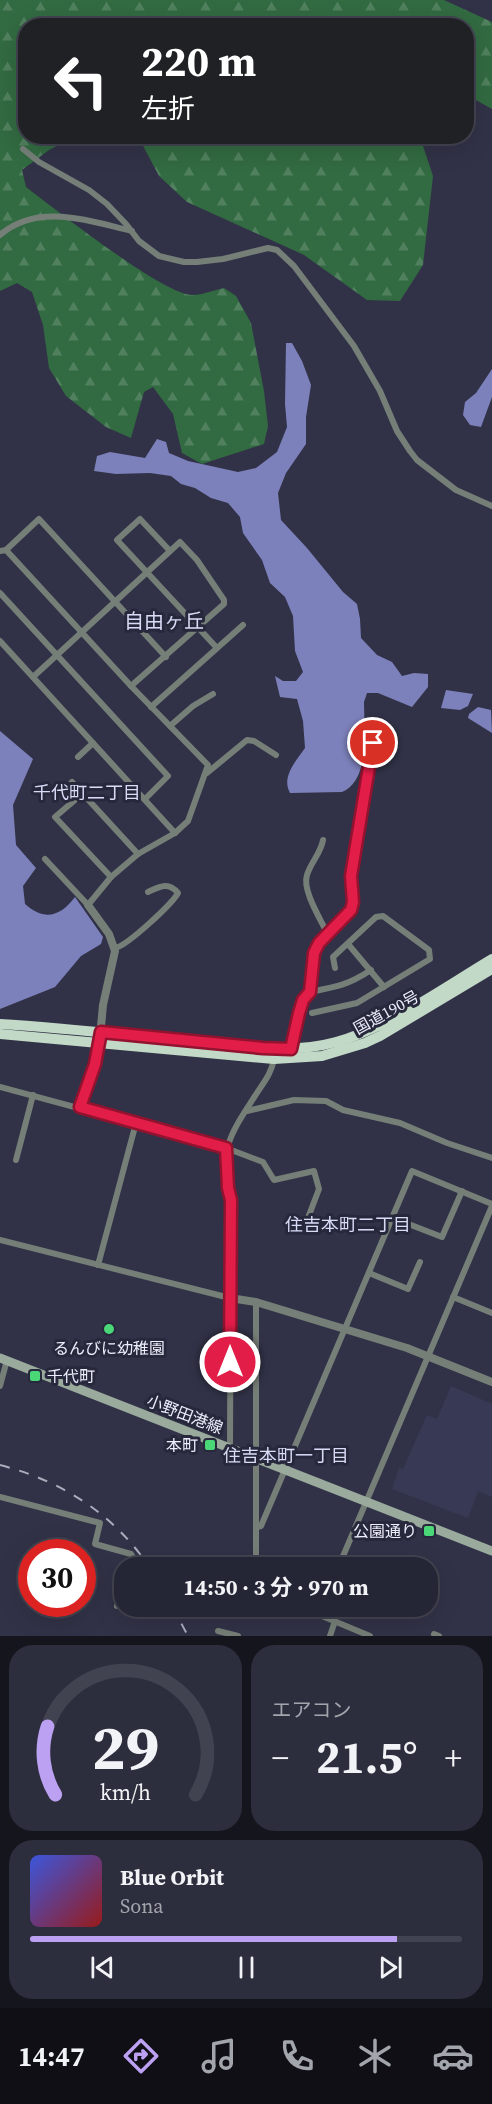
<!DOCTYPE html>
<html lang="ja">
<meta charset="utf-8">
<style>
:root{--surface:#252635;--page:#2d2e3d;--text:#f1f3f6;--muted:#a3a5ad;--line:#424350;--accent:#bca0f2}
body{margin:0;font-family:"Source Serif 4","Noto Sans JP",serif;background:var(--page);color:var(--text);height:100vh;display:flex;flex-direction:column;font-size:22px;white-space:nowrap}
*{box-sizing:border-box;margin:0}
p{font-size:20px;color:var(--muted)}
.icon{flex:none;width:33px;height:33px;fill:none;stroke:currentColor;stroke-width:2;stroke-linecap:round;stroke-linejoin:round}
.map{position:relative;height:1636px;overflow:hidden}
.sheet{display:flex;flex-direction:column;gap:9px;padding:9px;background:#14151d;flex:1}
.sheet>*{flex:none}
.top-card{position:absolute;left:18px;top:18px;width:456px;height:126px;border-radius:24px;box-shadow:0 6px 24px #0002,0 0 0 2px var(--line);background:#202124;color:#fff;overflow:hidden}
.speed{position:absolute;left:18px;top:1539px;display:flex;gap:12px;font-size:30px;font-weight:700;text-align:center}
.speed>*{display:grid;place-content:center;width:78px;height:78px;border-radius:50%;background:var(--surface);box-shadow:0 6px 24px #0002,0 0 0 2px var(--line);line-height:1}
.speed .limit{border:9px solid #d22;background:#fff;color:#111}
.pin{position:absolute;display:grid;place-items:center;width:51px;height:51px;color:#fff;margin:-26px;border:3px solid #fff;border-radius:50%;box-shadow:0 2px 6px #0007}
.me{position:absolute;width:66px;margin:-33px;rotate:0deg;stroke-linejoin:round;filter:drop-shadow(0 0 4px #0008)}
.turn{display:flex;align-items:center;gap:21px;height:126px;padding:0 24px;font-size:27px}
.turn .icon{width:78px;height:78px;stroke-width:2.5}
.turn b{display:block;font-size:42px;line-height:51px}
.big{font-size:45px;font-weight:700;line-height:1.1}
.sheet .tile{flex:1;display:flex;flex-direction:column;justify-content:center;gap:9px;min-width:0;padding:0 21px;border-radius:24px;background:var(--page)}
.sheet .dial{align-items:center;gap:0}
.dial svg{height:156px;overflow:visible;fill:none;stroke:var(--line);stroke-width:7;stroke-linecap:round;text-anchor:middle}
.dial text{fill:var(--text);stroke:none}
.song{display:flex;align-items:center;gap:18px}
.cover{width:72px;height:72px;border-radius:9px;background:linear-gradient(135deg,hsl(230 70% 55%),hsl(0 70% 35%))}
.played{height:6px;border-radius:3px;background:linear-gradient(90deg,var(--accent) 85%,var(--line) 85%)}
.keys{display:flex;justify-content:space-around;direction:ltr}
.heat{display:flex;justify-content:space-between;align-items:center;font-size:33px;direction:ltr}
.sheet .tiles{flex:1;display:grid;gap:9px;grid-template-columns:1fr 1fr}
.tile:last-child{grid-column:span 2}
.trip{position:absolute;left:114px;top:1557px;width:324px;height:60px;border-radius:24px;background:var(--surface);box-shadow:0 6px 24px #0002,0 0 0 2px var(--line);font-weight:700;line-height:60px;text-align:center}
.dock{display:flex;height:96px;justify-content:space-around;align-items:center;background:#0f0f15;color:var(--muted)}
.dock .icon{width:42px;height:42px}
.dock .selected{color:var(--accent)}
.dock b{font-size:27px;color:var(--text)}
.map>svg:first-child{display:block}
</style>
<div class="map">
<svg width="492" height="1636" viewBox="0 0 492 1636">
<defs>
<pattern id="forest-firs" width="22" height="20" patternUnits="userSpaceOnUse" patternTransform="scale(1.5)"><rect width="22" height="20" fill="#326a41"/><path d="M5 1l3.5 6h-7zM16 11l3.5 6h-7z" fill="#50805d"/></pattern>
</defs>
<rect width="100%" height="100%" fill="#313247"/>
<!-- built -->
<path fill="#383a55" d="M 451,1386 L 492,1404 L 492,1497 L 478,1491 L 468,1518 L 392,1489 L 399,1468 L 403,1469 L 427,1415 L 437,1419 Z"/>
<!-- forest -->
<g fill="url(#forest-firs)">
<path d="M 0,0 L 444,0 L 492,22 L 492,109 L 467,95 L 466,26 L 26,26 L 26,136 L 73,137 L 49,150 L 22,170 L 26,187 C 55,209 162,294 192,295 C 203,295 214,290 224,288 L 236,296 L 251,323 L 264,391 L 268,426 L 264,444 L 202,464 L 182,453 L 173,414 L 153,387 L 144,392 L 131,438 L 106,427 L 66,396 L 49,368 L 43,325 L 32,292 L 17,283 L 0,291 Z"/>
<path d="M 141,136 L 420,137 L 433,176 L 423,265 L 400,301 L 367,300 L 304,255 L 187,202 L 159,176 L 140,140 Z"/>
</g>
<!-- water -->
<g fill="#7d81bb">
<path d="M 492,342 L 492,397 L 481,427 L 470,425 L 463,415 L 465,402 L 476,393 L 492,369 Z"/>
<path d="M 286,343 L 292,343 L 302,361 L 311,385 L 306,417 L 306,444 L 286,473 L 278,493 L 281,520 L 307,548 L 343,592 L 357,604 L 360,619 L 361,638 L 377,655 L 392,662 L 402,676 L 414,673 L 428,674 L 428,687 L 412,707 L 378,693 L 367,693 L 364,702 C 364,727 371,780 342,792 L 290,793 C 281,777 296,761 305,748 L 303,721 L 297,699 L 280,697 L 275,676 L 283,681 L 296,681 L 303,672 L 295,651 L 293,616 L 285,597 L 270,583 L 262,560 L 243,533 L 240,517 L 228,503 L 211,498 L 195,488 L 181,484 L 171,476 L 150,473 L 116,474 L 94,471 L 97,456 L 110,452 L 145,458 L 157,439 L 166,442 L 169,453 L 188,461 L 238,472 L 256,468 L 277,452 L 287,427 L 285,404 Z"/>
<path d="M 446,690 L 473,694 L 468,706 L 460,710 L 441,708 Z"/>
<path d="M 478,707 L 491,710 L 492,733 L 468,718 L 469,714 Z"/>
<path d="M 0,731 L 33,759 L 13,805 L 16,845 L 36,868 L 23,886 L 25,904 C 44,921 60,917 75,897 L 103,937 L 101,944 L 81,956 L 55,987 L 0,1009 Z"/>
</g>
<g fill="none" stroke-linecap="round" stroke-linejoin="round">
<!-- minor -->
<g stroke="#767f77" stroke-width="6">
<path d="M 23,149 L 39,162 L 89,190 L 107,204 L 126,224 L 139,241 L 159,256 L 184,262 L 197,262 L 223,259 L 268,248 L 277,250 L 294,266 L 354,346 L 380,391 L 397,431 L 410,451 L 417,460 L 456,490 L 492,506"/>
<path d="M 0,235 C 38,202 88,221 132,231"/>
<path d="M 6,550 L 131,686 L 208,765 L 188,821 L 175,833 L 138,854 L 111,877 L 88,905 L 45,859"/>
<path d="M 0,551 L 6,550 L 39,519 L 166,657"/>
<path d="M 170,551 L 140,519 L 117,540 L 217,648"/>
<path d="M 0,593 L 168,776 L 145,799"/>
<path d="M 0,641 L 175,833"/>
<path d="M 33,677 L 180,542 L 197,560 L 224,600 L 224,604 L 131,686"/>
<path d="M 151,707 L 243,625"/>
<path d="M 170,726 L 193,706 L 213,694"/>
<path d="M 78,757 L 93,743"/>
<path d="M 207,773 L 247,740 L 254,741 L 276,755"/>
<path d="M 72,782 L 138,854"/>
<path d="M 82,794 L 55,817 L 111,877"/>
<path d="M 323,840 C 321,853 311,862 307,875 C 302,890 320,918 327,933"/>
<path d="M 348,944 L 384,987"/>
<path d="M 115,948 C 127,946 172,904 178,893 C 168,881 159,887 148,892"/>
<path d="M 310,992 C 337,987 348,985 371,970"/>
<path d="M 312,1013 L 357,1003 L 430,959 L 429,950 L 383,916 L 376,917 L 333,957 L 335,968"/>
<path d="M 291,1051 L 299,1013 L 303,1000 L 310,992 L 314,953 L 319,943 L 351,910 L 353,902 L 351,876 L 357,832 L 361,818 L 371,754 L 375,738 L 383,737 L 394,750"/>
<path d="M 0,1087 L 226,1148 L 263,1162 L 274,1180 L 314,1171 L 319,1189 L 303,1231"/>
<path d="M 80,1107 L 95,1064 L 100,1042"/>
<path d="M 247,1111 L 294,1100 L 326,1101 L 343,1110 L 400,1123 L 447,1143 L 492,1158"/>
<path d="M 16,1160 L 33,1095"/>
<path d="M 393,1218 L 442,1237 L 462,1191"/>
<path d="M 0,1240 L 230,1298"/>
<path d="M 98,1265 L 136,1123"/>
<path d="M 369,1273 L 408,1289 L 420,1262"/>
<path d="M 453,1297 L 492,1313"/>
<path d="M 256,1302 L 256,1568"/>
<path d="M 0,1386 L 7,1360"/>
<path d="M 230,1448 L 231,1200 C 218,1151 229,1136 255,1096 C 263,1083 271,1075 274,1059"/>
<path d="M 0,1497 L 100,1523 L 95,1544 L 131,1554 L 134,1559 L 132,1568"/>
<path d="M 257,1527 L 261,1526 L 412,1171 L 492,1204"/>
<path d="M 338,1568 L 492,1206"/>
<path d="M 117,1606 L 124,1583"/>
<path d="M 298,1606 L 370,1636"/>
<path d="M 319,1615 L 322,1606"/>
<path d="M 218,1631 L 238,1636"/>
<path d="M 434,1634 L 439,1636"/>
<path d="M 330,1636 L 335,1621"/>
</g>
<!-- tertiary -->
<g stroke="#767f77" stroke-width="8">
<path d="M 88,905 L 109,934 L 115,951 L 103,1005 L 100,1037"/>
<path d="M 230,1298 L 256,1302 L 407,1348 L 492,1382"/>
</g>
<!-- secondary -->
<path stroke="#9aaa9d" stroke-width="9" d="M 0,1358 L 492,1551"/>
<!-- trunk -->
<g stroke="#c3d9c7" stroke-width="10">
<path d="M 0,1024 C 64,1028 127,1035 191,1041 C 239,1046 289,1055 336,1042 C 388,1028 445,987 492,959"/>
<path d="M 0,1034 L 274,1059 L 322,1056 L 365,1043 L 380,1036 L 492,969"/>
</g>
<!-- rail -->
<g stroke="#abacbc" stroke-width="2" stroke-dasharray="10 10" stroke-linecap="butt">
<path d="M 0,1465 C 62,1481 114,1514 150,1568"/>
<path d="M 172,1606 L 188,1636"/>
</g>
</g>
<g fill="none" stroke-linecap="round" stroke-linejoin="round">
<defs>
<path id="route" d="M 230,1362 L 231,1200 L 228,1188 L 226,1148 L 80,1107 L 95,1064 L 101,1032 L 263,1048 L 291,1049 L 299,1013 L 303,1000 L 310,992 L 314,953 L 319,943 L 351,910 L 353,902 L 351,876 L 373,743"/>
</defs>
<!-- route casing -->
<use href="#route" stroke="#92132f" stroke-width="15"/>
<!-- route -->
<use href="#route" stroke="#e11d48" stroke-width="10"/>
</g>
<!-- markers -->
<g fill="#4ad778" stroke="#27283c" stroke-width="2">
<circle cx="109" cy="1329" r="6"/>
<rect x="29" y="1370" width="12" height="12" rx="3"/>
<rect x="204" y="1439" width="12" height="12" rx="3"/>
<rect x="423" y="1525" width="12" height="12" rx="3"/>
</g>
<g text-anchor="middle" stroke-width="6" stroke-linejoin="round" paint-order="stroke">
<!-- street labels -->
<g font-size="16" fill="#edeefc" stroke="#27283c">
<text transform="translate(386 1012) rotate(-29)" y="6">国道190号</text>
<text transform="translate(185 1414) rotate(21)" y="6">小野田港線</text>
</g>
<!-- poi labels -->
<g font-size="16" fill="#edeefc" stroke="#27283c" text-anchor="end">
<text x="109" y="1354" text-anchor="middle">るんびに幼稚園</text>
<text x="47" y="1382" text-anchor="start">千代町</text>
<text x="198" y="1451">本町</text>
<text x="417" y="1537">公園通り</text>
</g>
<!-- neighbourhood labels -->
<g font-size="18" fill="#d9dcf7" stroke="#27283c">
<text x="87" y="799">千代町二丁目</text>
<text x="348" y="1231">住吉本町二丁目</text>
<text x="286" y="1462">住吉本町一丁目</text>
</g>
<!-- quarter labels -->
<g font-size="20" fill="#d9dcf7" stroke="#27283c">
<text x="164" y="628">自由ヶ丘</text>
</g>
</g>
</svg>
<div class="speed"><div class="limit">30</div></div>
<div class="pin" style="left:373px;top:743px;background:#d93025"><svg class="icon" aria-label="arrive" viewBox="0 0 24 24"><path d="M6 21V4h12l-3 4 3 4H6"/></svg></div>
<svg class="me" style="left:230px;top:1362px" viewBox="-20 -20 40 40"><circle r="17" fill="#e11d48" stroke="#fff" stroke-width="3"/><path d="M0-11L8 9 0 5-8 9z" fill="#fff"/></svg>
<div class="trip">14:50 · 3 分 · 970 m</div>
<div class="top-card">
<div class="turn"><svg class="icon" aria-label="left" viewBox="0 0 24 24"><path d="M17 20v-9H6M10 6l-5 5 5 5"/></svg><div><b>220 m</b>左折</div></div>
</div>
</div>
<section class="sheet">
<div class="tiles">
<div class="tile dial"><svg viewBox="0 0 100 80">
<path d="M14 69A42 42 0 1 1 86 69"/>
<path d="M14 69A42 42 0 0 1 10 34" stroke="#bca0f2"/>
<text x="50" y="56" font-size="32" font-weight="700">29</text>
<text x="50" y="72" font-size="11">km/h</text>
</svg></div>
<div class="tile"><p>エアコン</p>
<div class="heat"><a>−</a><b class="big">21.5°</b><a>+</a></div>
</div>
<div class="tile">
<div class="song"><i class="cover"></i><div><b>Blue Orbit</b><p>Sona</p></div></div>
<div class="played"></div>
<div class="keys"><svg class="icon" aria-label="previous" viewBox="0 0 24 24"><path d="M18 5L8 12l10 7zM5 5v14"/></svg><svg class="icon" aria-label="pause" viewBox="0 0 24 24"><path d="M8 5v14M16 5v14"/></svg><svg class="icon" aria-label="next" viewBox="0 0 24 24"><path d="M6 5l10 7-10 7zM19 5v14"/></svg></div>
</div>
</div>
</section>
<nav class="dock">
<b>14:47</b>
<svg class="icon selected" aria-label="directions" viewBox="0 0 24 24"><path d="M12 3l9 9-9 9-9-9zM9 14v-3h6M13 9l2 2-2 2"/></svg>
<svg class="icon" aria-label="music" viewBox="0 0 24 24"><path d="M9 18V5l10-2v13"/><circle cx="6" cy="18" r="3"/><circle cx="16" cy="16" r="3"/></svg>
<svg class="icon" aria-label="phone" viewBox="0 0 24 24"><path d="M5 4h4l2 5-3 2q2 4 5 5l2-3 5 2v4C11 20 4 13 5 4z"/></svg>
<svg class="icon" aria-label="climate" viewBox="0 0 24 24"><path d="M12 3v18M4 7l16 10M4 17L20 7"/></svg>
<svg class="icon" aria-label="car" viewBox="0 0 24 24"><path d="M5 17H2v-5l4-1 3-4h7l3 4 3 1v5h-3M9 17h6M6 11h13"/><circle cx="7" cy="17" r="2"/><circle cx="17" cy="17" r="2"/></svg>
</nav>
